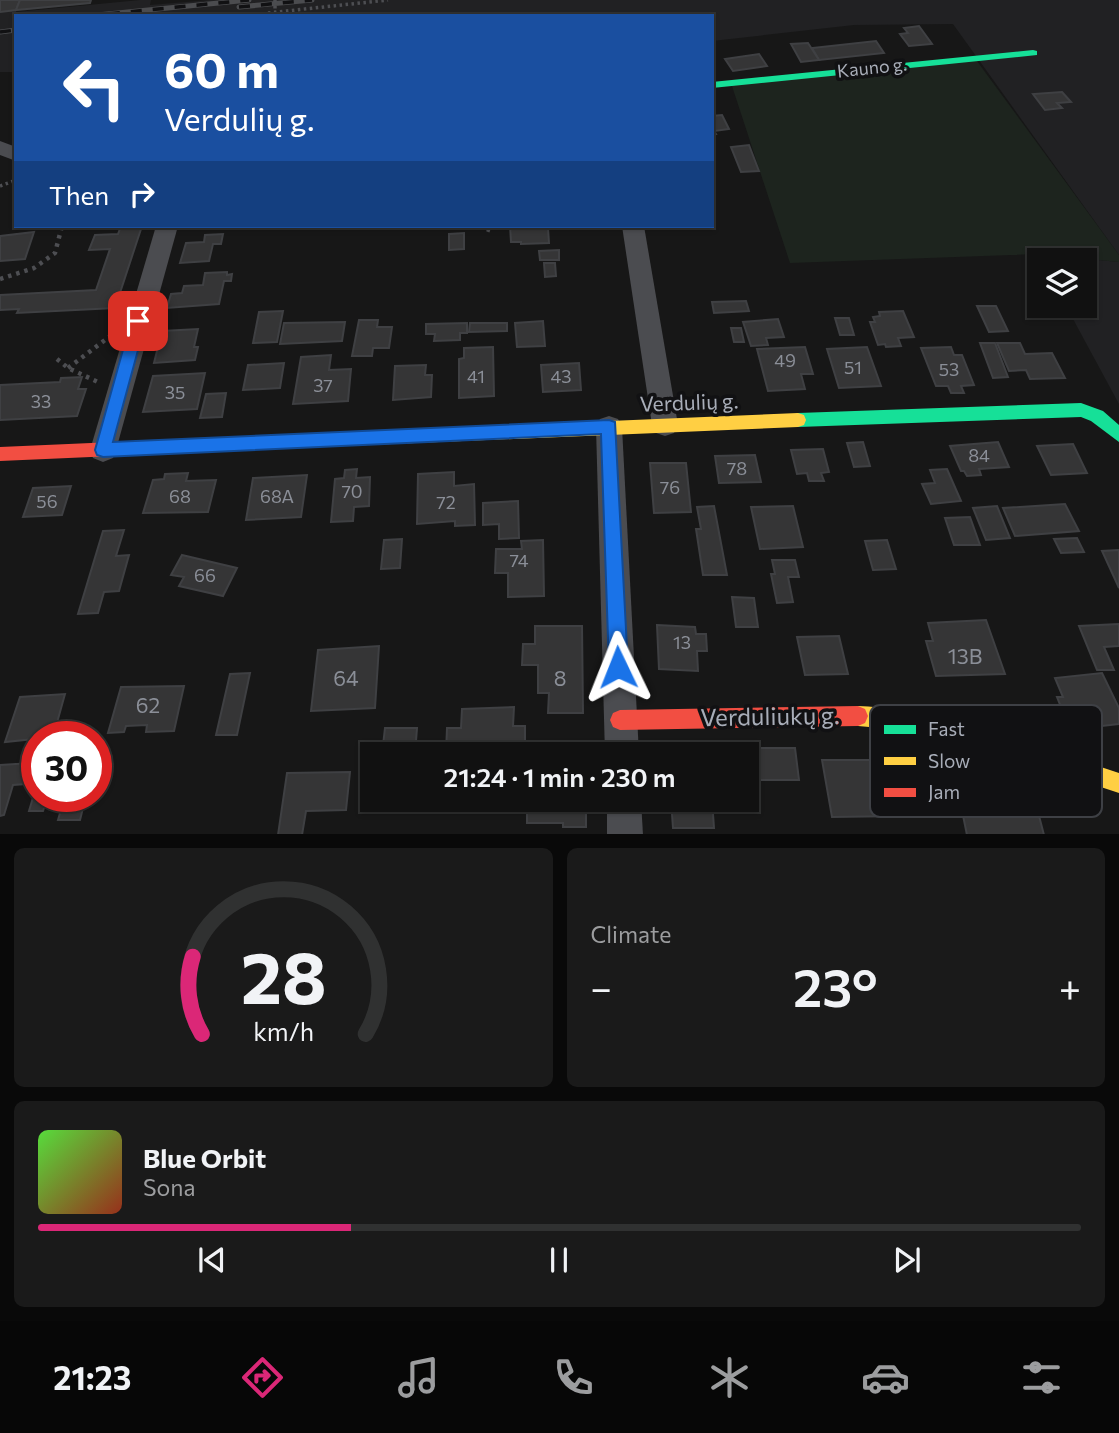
<!DOCTYPE html>
<meta charset="utf-8">
<style>
:root{--surface:#111;--page:#1a1a1a;--text:#f1f3f6;--muted:#9c9d9f;--line:#303131;--accent:#db2777}
body{margin:0;font-family:Commissioner,sans-serif;background:var(--page);color:var(--text);height:100vh;display:flex;flex-direction:column;font-size:26px;white-space:nowrap}
*{box-sizing:border-box;margin:0}
p{font-size:23px;color:var(--muted)}
.icon{flex:none;width:38px;height:38px;fill:none;stroke:currentColor;stroke-width:2;stroke-linecap:round;stroke-linejoin:round}
.map{position:relative;height:834px;overflow:hidden}
.details{display:flex;flex-direction:column;gap:14px;padding:14px;background:#090909;flex:1}
.details>*{flex:none}
.guide{position:absolute;left:14px;top:14px;width:700px;height:214px;border-radius:0px;box-shadow:0 2px 5px #0004,0 0 0 2px var(--line);background:#1a4fa0;color:#fff;overflow:hidden}
.controls{position:absolute;left:1027px;top:248px;display:grid;gap:14px}
.controls a{display:grid;place-items:center;width:70px;height:70px;border-radius:0px;background:var(--surface);box-shadow:0 2px 5px #0004,0 0 0 2px var(--line);font-size:35px}
.speed{position:absolute;left:21px;top:721px;display:flex;gap:14px;font-size:35px;font-weight:700;text-align:center}
.speed>*{display:grid;place-content:center;width:91px;height:91px;border-radius:50%;background:var(--surface);box-shadow:0 2px 5px #0004,0 0 0 2px var(--line);line-height:1}
.speed .limit{border:10px solid #d22;background:#fff;color:#111}
.pin{position:absolute;display:grid;place-items:center;width:60px;height:60px;color:#fff;margin:-30px;border-radius:14px;box-shadow:0 4px 10px #0006}
.me{position:absolute;width:77px;margin:-38px;rotate:358deg;stroke-linejoin:round;filter:drop-shadow(0 0 5px #0008)}
.turn{display:flex;align-items:center;gap:24px;height:147px;padding:0 35px;font-size:32px}
.turn .icon{width:91px;height:91px;stroke-width:2.5}
.turn b{display:block;font-size:49px;line-height:60px}
.then{display:flex;align-items:center;height:66px;padding:0 35px;background:#0003;gap:14px;font-size:26px}
.big{font-size:52px;font-weight:600;line-height:1.1}
.details .card{flex:1;display:flex;flex-direction:column;justify-content:center;gap:10px;min-width:0;padding:0 24px;border-radius:10px;background:var(--page)}
.details .dial{align-items:center;gap:0}
.dial svg{height:182px;overflow:visible;fill:none;stroke:var(--line);stroke-width:7;stroke-linecap:round;text-anchor:middle}
.dial text{fill:var(--text);stroke:none}
.song{display:flex;align-items:center;gap:21px}
.cover{width:84px;height:84px;border-radius:10px;background:linear-gradient(135deg,hsl(110 70% 55%),hsl(10 70% 35%))}
.played{height:7px;border-radius:4px;background:linear-gradient(90deg,var(--accent) 30%,var(--line) 30%)}
.keys{display:flex;justify-content:space-around;direction:ltr}
.heat{display:flex;justify-content:space-between;align-items:center;font-size:38px;direction:ltr}
.details .tiles{flex:1;display:grid;gap:14px;grid-template-columns:1fr 1fr}
.card:last-child{grid-column:span 2}
.trip{position:absolute;left:360px;top:742px;width:399px;height:70px;border-radius:0px;background:var(--surface);box-shadow:0 2px 5px #0004,0 0 0 2px var(--line);font-weight:600;line-height:70px;text-align:center}
.tab-bar{display:flex;height:112px;justify-content:space-around;align-items:center;background:#070707;color:var(--muted)}
.tab-bar .icon{width:49px;height:49px}
.tab-bar .active{color:var(--accent)}
.tab-bar b{font-size:32px;color:var(--text)}
.map>svg:first-child{display:block}
</style>
<div class="map">
<svg width="1119" height="835" viewBox="0 0 1119 835">
<rect width="100%" height="100%" fill="#171717"/>
<!-- built -->
<g fill="#212123">
<path d="M 0,0 L 20,0 L 16,12 L 140,0 L 151,0 L 150,5 L 210,0 L 1119,0 L 1119,255 L 953,24 L 854,25 L 712,41 L 712,16 L 16,16 L 16,72 L 0,72 Z"/>
<path d="M 1038,254 L 1119,262 L 1119,404 L 1066,306 L 1085,306 L 1085,261 L 1042,261 Z"/>
</g>
<!-- green -->
<path fill="#1d241e" d="M 974,57 L 1119,255 L 1119,262 L 1038,254 L 790,263 L 731,83 Z"/>
<!-- building -->
<g fill="#353536" stroke="#3f4043" stroke-width="2">
<path d="M 0,0 L 20,0 L 16,10 L 0,12 Z"/>
<path d="M 20,0 L 91,0 L 90,3 L 16,10 Z"/>
<path d="M 919,26 L 932,44 L 909,46 L 900,34 L 908,33 L 904,28 Z"/>
<path d="M 876,41 L 884,53 L 819,60 L 812,48 Z"/>
<path d="M 808,43 L 819,60 L 801,62 L 791,44 Z"/>
<path d="M 759,54 L 767,66 L 733,71 L 725,59 Z"/>
<path d="M 1062,92 L 1071,102 L 1057,103 L 1062,108 L 1045,110 L 1033,94 Z"/>
<path d="M 722,115 L 729,129 L 714,131 L 716,134 L 712,135 L 712,116 Z"/>
<path d="M 749,145 L 759,171 L 741,172 L 731,147 Z"/>
<path d="M 121,226 L 142,226 L 115,308 L 17,313 L 19,309 L 0,310 L 0,295 L 96,290 L 110,249 L 89,250 L 95,235 L 118,234 Z"/>
<path d="M 510,226 L 554,226 L 554,228 L 548,228 L 549,243 L 521,244 L 521,242 L 511,242 Z"/>
<path d="M 34,232 L 25,259 L 0,261 L 0,236 Z"/>
<path d="M 464,233 L 464,249 L 449,250 L 449,234 Z"/>
<path d="M 223,234 L 221,244 L 213,244 L 209,261 L 180,263 L 186,243 L 204,242 L 205,235 Z"/>
<path d="M 559,250 L 559,260 L 540,260 L 539,251 Z"/>
<path d="M 544,263 L 555,263 L 556,276 L 545,277 Z"/>
<path d="M 227,272 L 227,275 L 232,274 L 231,281 L 224,281 L 219,304 L 167,308 L 171,294 L 182,293 L 184,286 L 203,285 L 205,273 Z"/>
<path d="M 746,301 L 749,311 L 714,313 L 712,302 Z"/>
<path d="M 977,306 L 996,306 L 1008,331 L 989,332 Z"/>
<path d="M 283,311 L 277,342 L 253,343 L 259,312 Z"/>
<path d="M 903,311 L 914,337 L 898,338 L 901,346 L 886,347 L 885,344 L 878,345 L 870,322 L 875,322 L 873,317 L 880,316 L 879,312 Z"/>
<path d="M 835,318 L 849,318 L 854,335 L 840,335 Z"/>
<path d="M 778,319 L 784,337 L 766,338 L 768,345 L 751,346 L 743,322 Z"/>
<path d="M 359,320 L 378,320 L 377,327 L 392,327 L 389,348 L 373,348 L 372,356 L 352,356 Z"/>
<path d="M 543,321 L 545,346 L 517,347 L 515,323 Z"/>
<path d="M 345,322 L 342,341 L 280,344 L 284,323 Z"/>
<path d="M 467,323 L 467,333 L 460,333 L 460,340 L 434,341 L 435,334 L 426,334 L 426,324 Z"/>
<path d="M 470,323 L 507,323 L 507,331 L 469,332 Z"/>
<path d="M 731,328 L 741,328 L 744,342 L 734,342 Z"/>
<path d="M 198,329 L 194,347 L 198,347 L 195,360 L 154,363 L 162,331 Z"/>
<path d="M 980,343 L 995,343 L 1008,377 L 993,378 Z"/>
<path d="M 997,343 L 1020,343 L 1025,354 L 1052,353 L 1065,378 L 1030,379 L 1026,370 L 1009,371 Z"/>
<path d="M 493,347 L 494,396 L 459,398 L 459,359 L 464,358 L 464,348 Z"/>
<path d="M 805,347 L 813,374 L 801,374 L 805,389 L 768,391 L 757,349 Z"/>
<path d="M 867,347 L 881,386 L 839,388 L 827,349 Z"/>
<path d="M 951,347 L 954,355 L 962,355 L 974,385 L 961,386 L 964,393 L 951,393 L 948,386 L 936,386 L 921,348 Z"/>
<path d="M 331,355 L 329,370 L 351,369 L 348,401 L 293,404 L 301,357 Z"/>
<path d="M 284,363 L 280,388 L 243,390 L 248,365 Z"/>
<path d="M 579,363 L 581,390 L 543,392 L 541,365 Z"/>
<path d="M 426,365 L 425,375 L 432,375 L 431,397 L 393,400 L 395,366 Z"/>
<path d="M 205,373 L 197,409 L 143,412 L 153,376 Z"/>
<path d="M 82,377 L 78,389 L 86,389 L 77,416 L 0,420 L 0,385 L 60,382 L 61,378 Z"/>
<path d="M 226,393 L 222,417 L 200,418 L 206,394 Z"/>
<path d="M 863,442 L 870,466 L 854,467 L 847,443 Z"/>
<path d="M 998,442 L 1009,467 L 979,469 L 981,475 L 967,476 L 964,471 L 961,471 L 950,446 Z"/>
<path d="M 1073,444 L 1087,473 L 1051,475 L 1037,446 Z"/>
<path d="M 823,449 L 829,472 L 821,473 L 824,481 L 809,481 L 807,473 L 797,474 L 791,450 Z"/>
<path d="M 755,455 L 761,482 L 719,483 L 715,456 Z"/>
<path d="M 650,463 L 686,463 L 691,512 L 654,513 Z"/>
<path d="M 357,469 L 356,478 L 370,477 L 369,506 L 354,507 L 353,521 L 331,522 L 335,479 L 344,478 L 345,470 Z"/>
<path d="M 947,469 L 961,501 L 931,504 L 922,484 L 935,483 L 930,470 Z"/>
<path d="M 454,472 L 454,486 L 474,484 L 475,525 L 455,526 L 455,521 L 417,524 L 418,474 Z"/>
<path d="M 188,473 L 186,481 L 216,480 L 208,512 L 143,513 L 153,480 L 164,479 L 165,474 Z"/>
<path d="M 307,475 L 301,517 L 246,520 L 253,478 Z"/>
<path d="M 71,486 L 62,515 L 23,517 L 33,488 Z"/>
<path d="M 518,501 L 519,538 L 499,539 L 499,524 L 483,525 L 483,503 Z"/>
<path d="M 1065,504 L 1079,531 L 1015,536 L 1003,508 Z"/>
<path d="M 714,506 L 727,575 L 703,575 L 696,529 L 701,529 L 697,507 Z"/>
<path d="M 793,506 L 803,547 L 760,549 L 751,507 Z"/>
<path d="M 997,506 L 1010,538 L 986,540 L 973,508 Z"/>
<path d="M 970,517 L 980,545 L 954,545 L 945,518 Z"/>
<path d="M 124,530 L 116,556 L 129,555 L 119,591 L 104,592 L 98,613 L 78,614 L 103,531 Z"/>
<path d="M 1077,538 L 1084,552 L 1061,553 L 1054,539 Z"/>
<path d="M 402,539 L 400,568 L 381,569 L 384,540 Z"/>
<path d="M 543,540 L 544,596 L 508,597 L 508,573 L 495,573 L 496,549 L 522,549 L 521,541 Z"/>
<path d="M 887,540 L 896,569 L 873,570 L 865,541 Z"/>
<path d="M 1119,550 L 1119,588 L 1102,551 Z"/>
<path d="M 182,555 L 237,568 L 223,596 L 179,586 L 184,577 L 171,575 Z"/>
<path d="M 772,560 L 795,560 L 799,577 L 788,577 L 793,602 L 777,603 L 771,574 L 775,574 Z"/>
<path d="M 732,597 L 754,598 L 758,627 L 736,627 Z"/>
<path d="M 986,620 L 1005,674 L 936,676 L 926,641 L 933,641 L 928,623 Z"/>
<path d="M 1119,624 L 1119,646 L 1104,647 L 1114,670 L 1097,670 L 1079,626 Z"/>
<path d="M 657,625 L 695,627 L 696,634 L 706,634 L 707,651 L 697,651 L 698,671 L 659,669 Z"/>
<path d="M 535,626 L 582,626 L 583,713 L 548,713 L 549,693 L 538,693 L 538,665 L 522,665 L 523,644 L 535,644 Z"/>
<path d="M 839,636 L 848,674 L 805,675 L 797,637 Z"/>
<path d="M 379,646 L 375,708 L 311,711 L 318,650 Z"/>
<path d="M 250,673 L 237,735 L 216,735 L 230,674 Z"/>
<path d="M 1102,673 L 1119,708 L 1119,724 L 1076,729 L 1068,711 L 1063,712 L 1057,697 L 1063,697 L 1055,678 Z"/>
<path d="M 184,686 L 174,731 L 146,732 L 147,725 L 126,726 L 124,732 L 108,733 L 121,687 Z"/>
<path d="M 65,694 L 53,737 L 5,742 L 20,697 Z"/>
<path d="M 514,707 L 513,726 L 525,726 L 525,751 L 446,753 L 447,728 L 461,728 L 462,709 Z"/>
<path d="M 385,728 L 417,728 L 415,754 L 382,754 Z"/>
<path d="M 752,748 L 795,748 L 799,780 L 756,780 Z"/>
<path d="M 822,760 L 888,760 L 901,816 L 832,817 Z"/>
<path d="M 32,763 L 26,784 L 13,785 L 4,815 L 0,816 L 0,765 Z"/>
<path d="M 350,772 L 346,810 L 306,811 L 302,835 L 278,835 L 287,773 Z"/>
<path d="M 957,786 L 1032,789 L 1044,835 L 967,835 Z"/>
<path d="M 35,791 L 37,796 L 48,796 L 43,811 L 29,811 Z"/>
<path d="M 65,796 L 86,796 L 80,820 L 58,820 Z"/>
<path d="M 527,800 L 595,800 L 595,809 L 586,810 L 586,827 L 563,827 L 563,823 L 527,823 Z"/>
<path d="M 671,800 L 712,800 L 714,828 L 673,828 Z"/>
</g>
<g fill="none" stroke-linecap="round" stroke-linejoin="round">
<!-- path-far1 -->
<g stroke="#4d4e52" stroke-width="3.5" stroke-dasharray="2.5 3.5" stroke-linecap="butt">
<path d="M 268,13 L 388,0"/>
<path d="M 0,186 L 16,180"/>
</g>
<!-- path -->
<g stroke="#4d4e52" stroke-width="4.5" stroke-dasharray="3.5 5" stroke-linecap="butt">
<path d="M 479,226 L 492,231"/>
<path d="M 0,279 L 34,268 L 55,253 L 62,226"/>
<path d="M 57,359 L 68,368 L 98,382"/>
<path d="M 68,368 L 109,337"/>
</g>
<!-- street -->
<g fill="#4b4c50" fill-rule="evenodd">
<path d="M 0,141 L 16,147 L 16,161 L 0,155 Z"/>
<path d="M 156,226 L 178,226 L 116,450 L 113,458 L 103,462 L 93,458 L 90,450 Z"/>
<path d="M 622,226 L 644,226 L 678,425 L 674,433 L 665,436 L 656,433 L 652,425 Z"/>
<path d="M 609,416 L 618,419 L 622,427 L 639,754 L 605,754 L 596,427 L 600,419 Z"/>
<path d="M 607,800 L 641,800 L 643,835 L 607,835 Z"/>
</g>
<!-- fast -->
<g fill="#16e098" fill-rule="evenodd">
<path d="M 1033,50 L 1037,51 L 1037,55 L 712,88 L 712,82 Z"/>
<path d="M 1081,403 L 1103,411 L 1119,425 L 1119,442 L 1091,421 L 1081,417 L 798,427 L 792,425 L 790,420 L 792,415 L 798,413 Z"/>
</g>
<!-- slow -->
<g fill="#ffcf43" fill-rule="evenodd">
<path d="M 798,413 L 804,415 L 806,420 L 804,425 L 798,427 L 296,448 L 290,446 L 288,441 L 290,436 L 296,434 Z"/>
<path d="M 858,706 C 950,710 1032,745 1119,773 L 1119,793 L 958,740 L 925,732 L 858,726 L 851,723 L 848,716 L 851,709 Z"/>
</g>
<!-- jam -->
<g fill="#f24e42" fill-rule="evenodd">
<path d="M 296,434 L 302,436 L 304,441 L 302,446 L 296,448 L 0,461 L 0,447 Z"/>
<path d="M 858,706 L 865,709 L 868,716 L 865,723 L 858,726 L 620,730 L 613,727 L 610,720 L 613,713 L 620,710 Z"/>
</g>
<defs>
<g id="rail">
<path d="M 239,7 L 312,0"/>
<path d="M 87,16 L 249,0"/>
<path d="M 0,32 L 16,30"/>
</g>
</defs>
<!-- rail casing -->
<use href="#rail" stroke="#4b4c4f" stroke-width="5"/>
<!-- rail -->
<use href="#rail" stroke="#111113" stroke-width="3.5" stroke-dasharray="11" stroke-linecap="butt"/>
<!-- path-bridge -->
<path stroke="#4d4e52" stroke-width="3.5" stroke-dasharray="2.5 3.5" stroke-linecap="butt" d="M 275,0 L 275,16"/>
</g>
<!-- route -->
<path fill="#1a73e8" stroke="#114b97" stroke-width="2" d="M 138,316 L 146,321 L 113,442 L 609,420 L 615,422 L 628,667 L 625,673 L 618,676 L 611,673 L 609,667 L 601,434 L 103,457 L 97,455 L 95,450 L 131,321 Z"/>
<g text-anchor="middle" stroke-width="7" stroke-linejoin="round" paint-order="stroke">
<!-- far-street labels -->
<g font-size="18" fill="#a8adb8" stroke="#111113">
<text transform="translate(872 68) rotate(-6)" y="6">Kauno g.</text>
</g>
<!-- number labels -->
<g font-size="18" fill="#8b8f98">
<text x="785" y="367">49</text>
<text x="853" y="374">51</text>
<text x="949" y="376">53</text>
<text x="476" y="383">41</text>
<text x="561" y="383">43</text>
<text x="323" y="392">37</text>
<text x="175" y="399">35</text>
<text x="41" y="408">33</text>
<text x="979" y="462">84</text>
<text x="737" y="475">78</text>
<text x="670" y="494">76</text>
<text x="352" y="498">70</text>
<text x="180" y="503">68</text>
<text x="277" y="503">68A</text>
<text x="47" y="508">56</text>
<text x="446" y="509">72</text>
<text x="519" y="567">74</text>
<text x="205" y="582">66</text>
<text x="682" y="649">13</text>
</g>
<!-- street labels -->
<g font-size="21" fill="#a8adb8" stroke="#111113">
<text transform="translate(689 403) rotate(-2)" y="7">Verdulių g.</text>
</g>
<!-- near-number labels -->
<g font-size="21" fill="#8b8f98">
<text x="965" y="664">13B</text>
<text x="346" y="686">64</text>
<text x="560" y="686">8</text>
<text x="148" y="713">62</text>
</g>
<!-- near-street labels -->
<g font-size="24" fill="#a8adb8" stroke="#111113">
<text transform="translate(770 717) rotate(-1)" y="8">Verduliukų g.</text>
</g>
</g>
<!-- legend -->
<rect x="870" y="705" width="232" height="112" rx="10" fill="#111113" stroke="#3e4045" stroke-width="2"/>
<rect x="884" y="725" width="32" height="9" fill="#16e098"/>
<rect x="884" y="757" width="32" height="8" fill="#ffcf43"/>
<rect x="884" y="788" width="32" height="9" fill="#f24e42"/>
<g font-size="19" fill="#a8adb8">
<text x="928" y="736">Fast</text>
<text x="928" y="768">Slow</text>
<text x="928" y="799">Jam</text>
</g>
</svg>
<div class="controls">
<a><svg class="icon" aria-label="layers" viewBox="0 0 24 24"><path d="M12 4l9 5-9 5-9-5zM3 14l9 5 9-5"/></svg></a>
</div>
<div class="speed"><div class="limit">30</div></div>
<div class="pin" style="left:138px;top:321px;background:#d93025"><svg class="icon" aria-label="arrive" viewBox="0 0 24 24"><path d="M6 21V4h12l-3 4 3 4H6"/></svg></div>
<svg class="me" style="left:618px;top:667px" viewBox="-20 -20 40 40"><path d="M0-17L14 15 0 8-14 15z" fill="#1a73e8" stroke="#fff" stroke-width="4"/></svg>
<div class="trip">21:24 · 1 min · 230 m</div>
<div class="guide">
<div class="turn"><svg class="icon" aria-label="left" viewBox="0 0 24 24"><path d="M17 20v-9H6M10 6l-5 5 5 5"/></svg><div><b>60 m</b>Verdulių g.</div></div>
<div class="then">Then<svg class="icon" aria-label="right" viewBox="0 0 24 24"><path d="M7 20v-9h11M14 6l5 5-5 5"/></svg></div>
</div>
</div>
<section class="details">
<div class="tiles">
<div class="card dial"><svg viewBox="0 0 100 80">
<path d="M14 69A42 42 0 1 1 86 69"/>
<path d="M14 69A42 42 0 0 1 10 35" stroke="#db2777"/>
<text x="50" y="56" font-size="32" font-weight="700">28</text>
<text x="50" y="72" font-size="11">km/h</text>
</svg></div>
<div class="card"><p>Climate</p>
<div class="heat"><a>−</a><b class="big">23°</b><a>+</a></div>
</div>
<div class="card">
<div class="song"><i class="cover"></i><div><b>Blue Orbit</b><p>Sona</p></div></div>
<div class="played"></div>
<div class="keys"><svg class="icon" aria-label="previous" viewBox="0 0 24 24"><path d="M18 5L8 12l10 7zM5 5v14"/></svg><svg class="icon" aria-label="pause" viewBox="0 0 24 24"><path d="M8 5v14M16 5v14"/></svg><svg class="icon" aria-label="next" viewBox="0 0 24 24"><path d="M6 5l10 7-10 7zM19 5v14"/></svg></div>
</div>
</div>
</section>
<nav class="tab-bar">
<b>21:23</b>
<svg class="icon active" aria-label="directions" viewBox="0 0 24 24"><path d="M12 3l9 9-9 9-9-9zM9 14v-3h6M13 9l2 2-2 2"/></svg>
<svg class="icon" aria-label="music" viewBox="0 0 24 24"><path d="M9 18V5l10-2v13"/><circle cx="6" cy="18" r="3"/><circle cx="16" cy="16" r="3"/></svg>
<svg class="icon" aria-label="phone" viewBox="0 0 24 24"><path d="M5 4h4l2 5-3 2q2 4 5 5l2-3 5 2v4C11 20 4 13 5 4z"/></svg>
<svg class="icon" aria-label="climate" viewBox="0 0 24 24"><path d="M12 3v18M4 7l16 10M4 17L20 7"/></svg>
<svg class="icon" aria-label="car" viewBox="0 0 24 24"><path d="M5 17H2v-5l4-1 3-4h7l3 4 3 1v5h-3M9 17h6M6 11h13"/><circle cx="7" cy="17" r="2"/><circle cx="17" cy="17" r="2"/></svg>
<svg class="icon" aria-label="filters" viewBox="0 0 24 24"><path d="M4 7h16M4 17h16"/><circle cx="9" cy="7" r="2"/><circle cx="15" cy="17" r="2"/></svg>
</nav>
